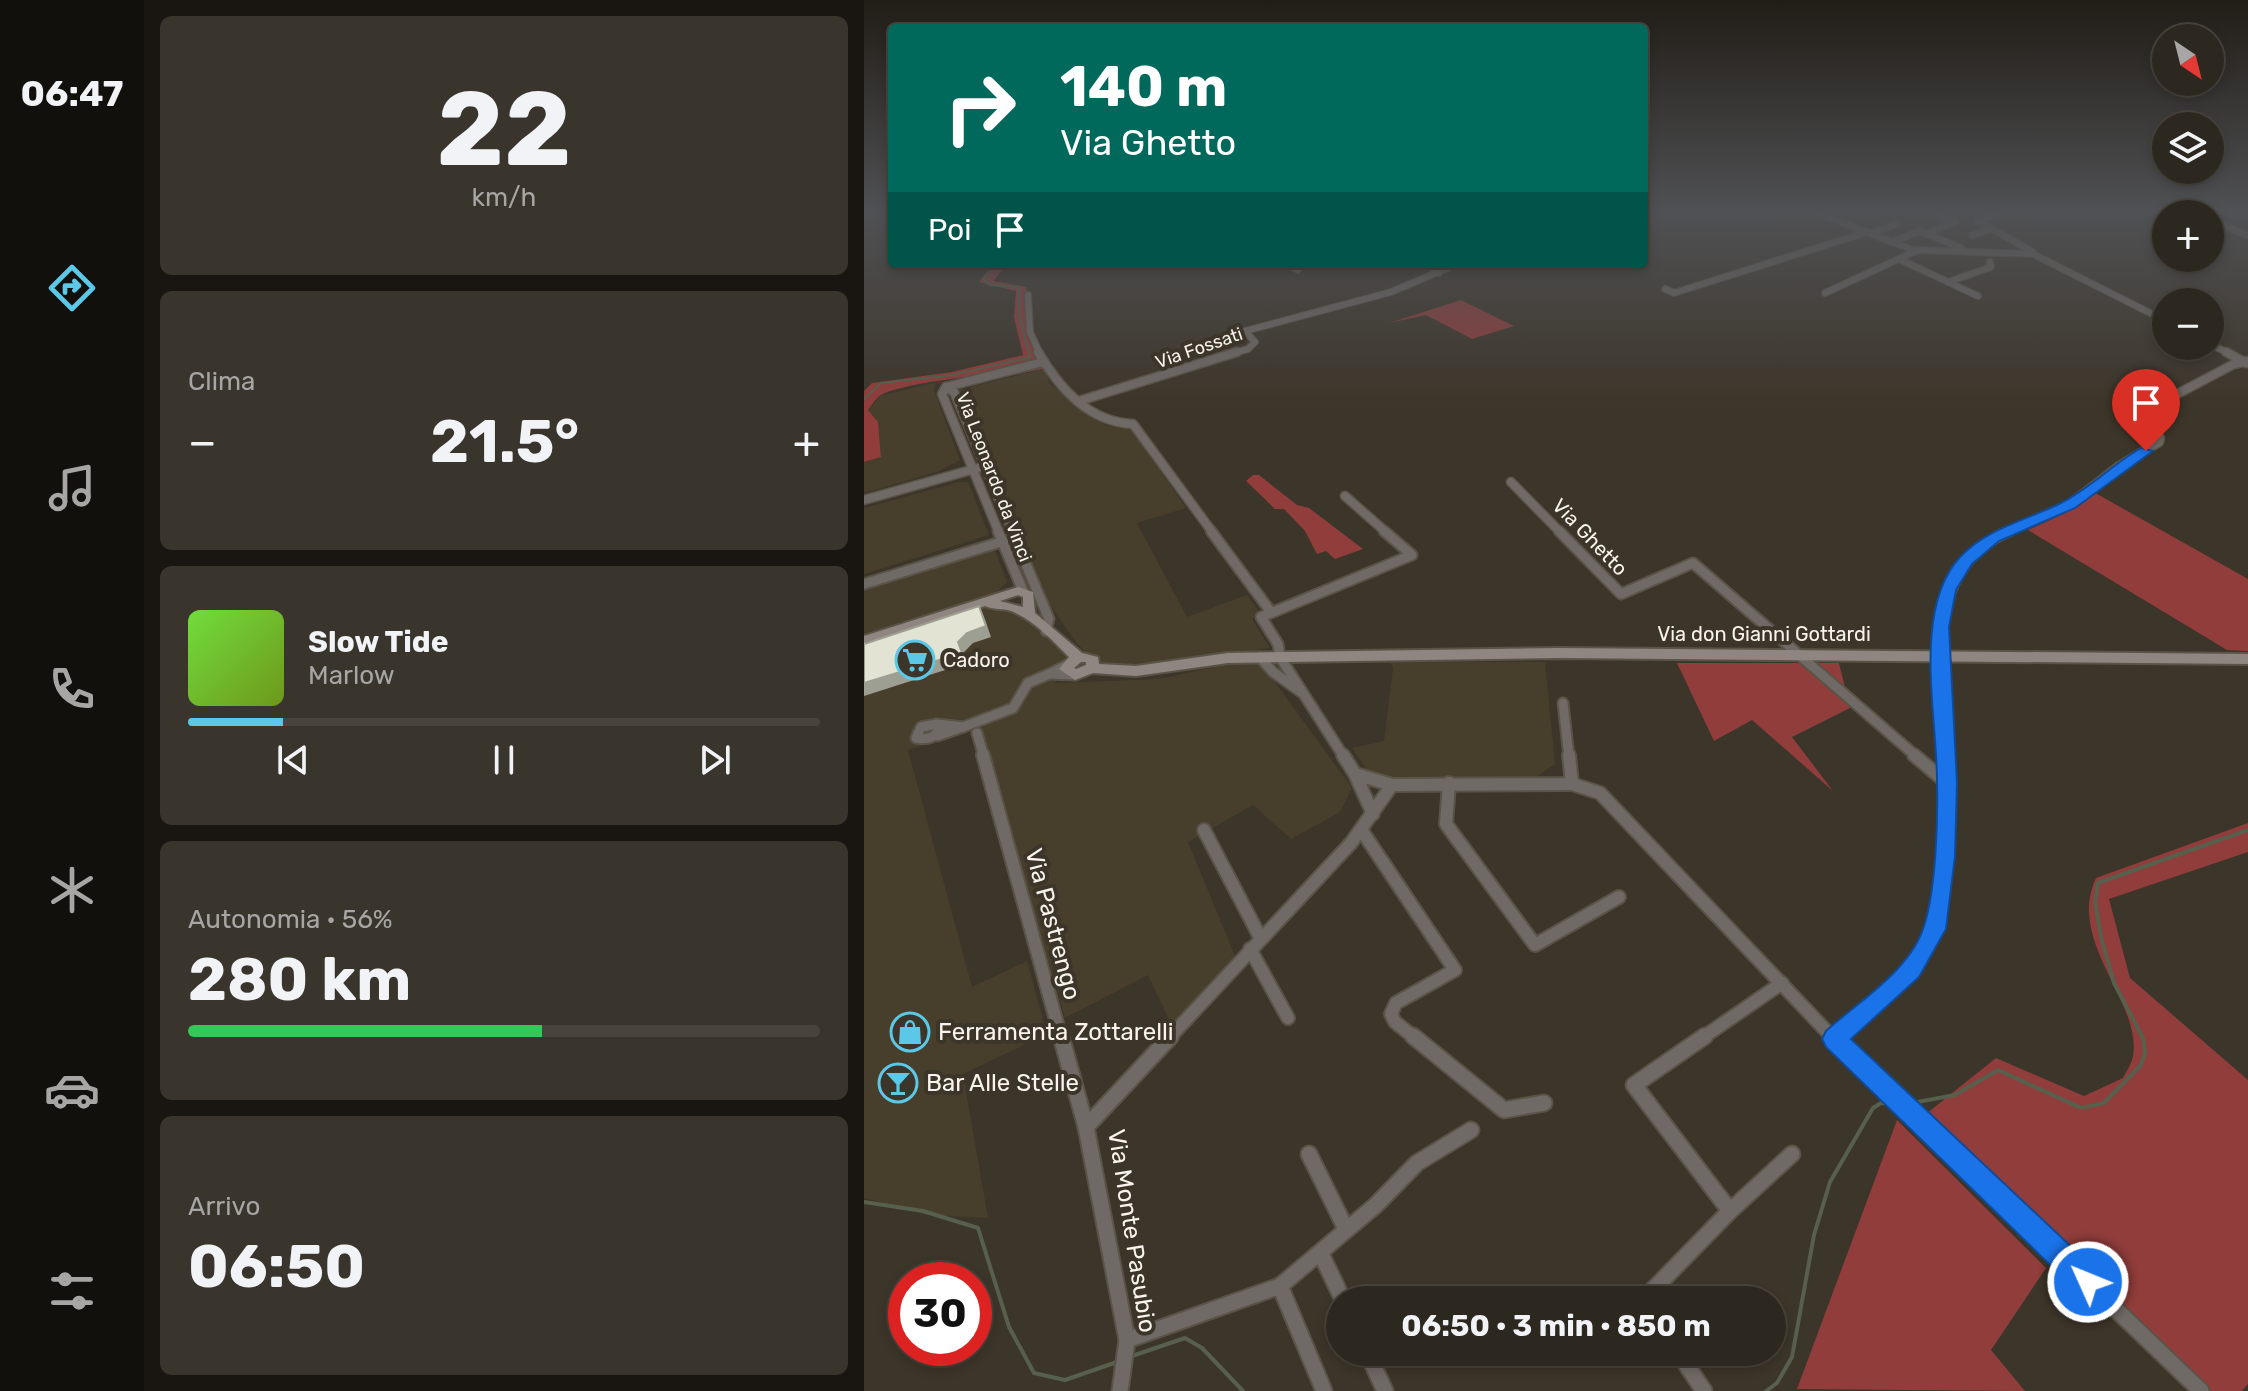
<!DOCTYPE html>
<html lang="it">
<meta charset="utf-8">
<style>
:root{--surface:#2d281f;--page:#39342c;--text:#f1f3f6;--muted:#a7a6a4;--line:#48443d;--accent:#5bc8e7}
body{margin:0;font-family:Rubik,sans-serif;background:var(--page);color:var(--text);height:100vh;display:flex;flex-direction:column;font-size:30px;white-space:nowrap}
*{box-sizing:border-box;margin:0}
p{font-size:26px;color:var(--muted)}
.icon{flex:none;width:44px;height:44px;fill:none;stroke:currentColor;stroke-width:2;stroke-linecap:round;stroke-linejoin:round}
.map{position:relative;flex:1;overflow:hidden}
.drawer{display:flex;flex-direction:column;gap:16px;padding:16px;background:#191611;width:720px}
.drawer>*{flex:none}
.hud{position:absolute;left:24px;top:24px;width:760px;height:244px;border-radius:8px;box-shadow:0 4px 12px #0003,0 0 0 2px var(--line);background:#00695c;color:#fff;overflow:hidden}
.needle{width:52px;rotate:145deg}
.tools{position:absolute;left:1288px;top:24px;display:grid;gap:16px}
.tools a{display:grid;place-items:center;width:72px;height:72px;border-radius:50%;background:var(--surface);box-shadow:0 4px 12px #0003,0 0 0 2px var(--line);font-size:40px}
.speed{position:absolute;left:24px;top:1262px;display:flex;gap:16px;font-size:40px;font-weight:700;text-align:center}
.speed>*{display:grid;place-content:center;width:104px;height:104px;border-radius:50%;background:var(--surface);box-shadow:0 4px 12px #0003,0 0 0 2px var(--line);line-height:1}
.speed .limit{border:12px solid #d22;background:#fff;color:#111}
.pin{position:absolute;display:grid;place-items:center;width:68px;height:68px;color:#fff;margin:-82px -34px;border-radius:50% 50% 50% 0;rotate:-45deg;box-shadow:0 0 8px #0007}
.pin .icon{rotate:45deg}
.me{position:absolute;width:88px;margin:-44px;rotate:314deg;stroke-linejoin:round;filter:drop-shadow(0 0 6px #0008)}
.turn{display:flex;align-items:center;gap:28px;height:168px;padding:0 40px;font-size:36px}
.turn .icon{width:104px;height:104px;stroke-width:2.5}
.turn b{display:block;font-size:56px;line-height:68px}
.then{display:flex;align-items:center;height:76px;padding:0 40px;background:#0003;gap:16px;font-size:30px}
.big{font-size:60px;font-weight:700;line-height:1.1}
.drawer .widget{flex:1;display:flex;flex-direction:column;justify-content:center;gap:12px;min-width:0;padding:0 28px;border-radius:12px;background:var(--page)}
.drawer .dial{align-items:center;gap:0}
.dial b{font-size:104px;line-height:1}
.song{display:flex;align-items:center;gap:24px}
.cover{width:96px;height:96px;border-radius:12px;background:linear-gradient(135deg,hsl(100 70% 55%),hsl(80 70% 35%))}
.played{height:8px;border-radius:4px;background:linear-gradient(90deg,var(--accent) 15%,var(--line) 15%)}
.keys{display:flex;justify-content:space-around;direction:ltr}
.heat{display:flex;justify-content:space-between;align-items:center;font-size:44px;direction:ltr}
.charge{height:12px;border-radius:6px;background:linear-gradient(90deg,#34c759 56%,var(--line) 0)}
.trip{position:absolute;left:462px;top:1286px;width:460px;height:80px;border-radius:40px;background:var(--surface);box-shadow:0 4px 12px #0003,0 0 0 2px var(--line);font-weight:700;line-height:80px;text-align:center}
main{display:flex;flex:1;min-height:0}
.menu{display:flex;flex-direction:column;width:144px;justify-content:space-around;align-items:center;background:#12100c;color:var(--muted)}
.menu .icon{width:56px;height:56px}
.menu .active{color:var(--accent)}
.menu b{font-size:36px;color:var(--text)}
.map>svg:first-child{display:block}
</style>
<main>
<nav class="menu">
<b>06:47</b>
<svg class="icon active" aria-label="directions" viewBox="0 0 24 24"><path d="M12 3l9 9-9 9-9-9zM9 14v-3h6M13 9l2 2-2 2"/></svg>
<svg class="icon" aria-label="music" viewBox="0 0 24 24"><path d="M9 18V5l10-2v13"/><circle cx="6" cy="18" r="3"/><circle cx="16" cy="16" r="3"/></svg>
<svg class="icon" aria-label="phone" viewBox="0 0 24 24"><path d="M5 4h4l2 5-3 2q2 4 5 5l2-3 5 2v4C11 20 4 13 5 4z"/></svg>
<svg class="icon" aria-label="climate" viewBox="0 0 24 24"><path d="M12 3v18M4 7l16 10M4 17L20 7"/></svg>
<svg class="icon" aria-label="car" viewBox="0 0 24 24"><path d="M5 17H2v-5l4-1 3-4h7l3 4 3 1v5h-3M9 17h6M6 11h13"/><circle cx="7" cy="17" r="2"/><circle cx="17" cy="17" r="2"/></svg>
<svg class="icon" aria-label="filters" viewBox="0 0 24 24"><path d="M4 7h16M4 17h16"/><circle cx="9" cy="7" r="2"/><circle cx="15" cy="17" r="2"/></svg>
</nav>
<section class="drawer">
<div class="widget dial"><b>22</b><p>km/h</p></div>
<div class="widget"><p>Clima</p>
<div class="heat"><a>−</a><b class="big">21.5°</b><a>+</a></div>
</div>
<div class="widget">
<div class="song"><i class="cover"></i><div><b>Slow Tide</b><p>Marlow</p></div></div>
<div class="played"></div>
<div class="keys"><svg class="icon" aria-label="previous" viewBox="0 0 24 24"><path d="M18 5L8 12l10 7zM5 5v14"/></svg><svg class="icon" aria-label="pause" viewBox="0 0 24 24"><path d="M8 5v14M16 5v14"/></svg><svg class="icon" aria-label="next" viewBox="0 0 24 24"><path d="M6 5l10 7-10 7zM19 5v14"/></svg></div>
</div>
<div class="widget"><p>Autonomia · 56%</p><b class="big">280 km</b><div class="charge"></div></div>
<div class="widget"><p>Arrivo</p><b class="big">06:50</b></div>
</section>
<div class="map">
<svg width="1384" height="1391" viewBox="0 0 1384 1391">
<rect width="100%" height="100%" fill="#3c3529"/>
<!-- built -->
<g fill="#483e2c">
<path d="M 183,368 L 185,384 L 211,399 L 210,404 L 241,425 L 268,430 L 322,508 L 273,523 L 323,617 L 383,595 L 395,612 L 388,619 L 406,648 L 265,669 L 234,666 L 212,642 L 180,597 L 95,390 Z"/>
<path d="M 78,381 L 71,384 L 70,391 L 96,460 L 73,472 L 0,493 L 0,462 L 17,457 L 14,422 L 4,410 L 16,396 Z"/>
<path d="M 95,482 L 104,482 L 125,535 L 0,574 L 0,508 Z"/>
<path d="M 130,548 L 143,582 L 126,599 L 132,608 L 151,611 L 193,643 L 203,660 L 191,683 L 295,679 L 370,663 L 393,663 L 400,667 L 488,788 L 476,812 L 427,839 L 389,805 L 324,842 L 371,956 L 310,1030 L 284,975 L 201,1018 L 116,727 L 44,750 L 108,987 L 163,961 L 183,1034 L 99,1074 L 124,1218 L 64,1215 L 0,1198 L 0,585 Z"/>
<path d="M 526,662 L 681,662 L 691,764 L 669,779 L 527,780 L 504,771 L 488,748 L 520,741 L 529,668 Z"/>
</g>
<!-- green -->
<g fill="#913d3b">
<path d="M 129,264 L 143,264 L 129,281 L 162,287 C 165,298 162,302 162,313 C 161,333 171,352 183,368 L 134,378 L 131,372 C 103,378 39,383 17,395 C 12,398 7,406 4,410 L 14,422 L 17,457 L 0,462 L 0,391 L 8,383 L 88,372 L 159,355 L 150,317 L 152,291 L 115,282 Z"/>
<path d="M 597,300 L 650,326 L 608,339 L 562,315 L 525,323 Z"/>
<path d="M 389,475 L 395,475 L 433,505 L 445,508 L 499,549 L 471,559 L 462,551 L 453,554 L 441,531 L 420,509 L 411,509 L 382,481 Z"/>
<path d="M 1226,490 L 1384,579 L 1384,651 L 1363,650 L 1164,530 L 1199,514 Z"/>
<path d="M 813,663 L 975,663 L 986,708 L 928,737 L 969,791 L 888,720 L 850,741 Z"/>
<path d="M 1384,823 L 1384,852 L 1245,899 L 1266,978 L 1384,1080 L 1384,1384 L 1378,1391 L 1337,1391 L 1057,1118 L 1132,1058 L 1220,1096 L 1259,1078 C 1262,1072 1268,1063 1269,1056 C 1278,1001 1202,942 1232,878 Z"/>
<path d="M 1033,1120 L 1182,1268 L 1127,1350 L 1161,1391 L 933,1389 Z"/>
</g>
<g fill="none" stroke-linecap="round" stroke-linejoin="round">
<!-- stream-far1 -->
<path stroke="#56604c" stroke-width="2" d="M 0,399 L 17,383 L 89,375 L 166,357 L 155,314 L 155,287 L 126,285 L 119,279 L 133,264"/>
<!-- stream -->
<g stroke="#56604c" stroke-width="4">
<path d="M 1048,1103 L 1091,1095 L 1134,1070 L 1217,1108 L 1240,1103 L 1277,1065 L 1281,1053 L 1279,1038 L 1250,983 L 1237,937 L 1231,902 L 1234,883 L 1384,830"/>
<path d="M 0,1202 L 59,1211 L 114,1228 L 145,1327 L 170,1373 L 201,1380 L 253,1362"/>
<path d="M 268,1356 L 321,1338 L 338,1348 L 379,1391"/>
<path d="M 902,1391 L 913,1383 L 928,1357 L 950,1235 L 966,1182 L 1009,1108 L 1017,1103 L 1028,1104"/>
</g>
<defs>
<g id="minor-far4">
<path d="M 949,211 L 1049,250 L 1169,254 L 1302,321"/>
<path d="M 1137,211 L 1114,221 L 1169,252"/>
<path d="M 1326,211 L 1332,214"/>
<path d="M 1346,219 L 1384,236"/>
<path d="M 1006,233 L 1033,224"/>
<path d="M 1063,234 L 1091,221 L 1075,215"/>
<path d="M 1108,235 L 1128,229"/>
<path d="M 1028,242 L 1056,231 L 1097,248"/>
<path d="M 1037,260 L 1114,296"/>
<path d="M 562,264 L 575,273"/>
<path d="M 434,270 L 430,268 L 441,264"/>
<path d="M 1084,282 L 1127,267 L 1126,262"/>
<path d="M 801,289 L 810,293 L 1003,232"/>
<path d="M 961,293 L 1054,250"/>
<path d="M 164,295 L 166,332 L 176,354"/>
<path d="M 1346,344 L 1366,354"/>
<path d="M 367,354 L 384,349 L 391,342 L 381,331 L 527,292 L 593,264"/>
</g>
<g id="minor-far3">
<path d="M 174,352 C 196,389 225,422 269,424 L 349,533"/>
<path d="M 1362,352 L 1382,363"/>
<path d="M 82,387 L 90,392 L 149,533"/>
<path d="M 82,387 L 78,394 L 135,533"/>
<path d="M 82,387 L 179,362"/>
<path d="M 215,401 L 373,352"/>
<path d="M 647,482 L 697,533"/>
<path d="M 481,496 L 523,533"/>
<path d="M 0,500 L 114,468"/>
<path d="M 1140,533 L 1205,505 L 1254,467 L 1295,442 L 1296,438 L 1276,415 L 1281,411 L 1370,364 L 1384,361"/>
</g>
<g id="minor-far2">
<path d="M 134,531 L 159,591"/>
<path d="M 148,531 L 185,619 L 182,631"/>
<path d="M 347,531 L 407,612"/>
<path d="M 695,531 L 757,594 L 829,563 L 1053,757"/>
<path d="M 0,584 L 140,541"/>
<path d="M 396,657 L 409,672 L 437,692"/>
<path d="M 205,664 L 185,674 L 211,675"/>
<path d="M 699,703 L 705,757"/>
<path d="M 73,724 L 77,727 C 71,738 64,740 52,738 L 57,727 Z"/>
<path d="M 73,724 L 99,727 L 73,736"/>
<path d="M 99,727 L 149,708 L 164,683 L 185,674"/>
<path d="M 113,733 L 120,757"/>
<path d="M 480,757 L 416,657 L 414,644 L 397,617 L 548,555 L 520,531"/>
<path d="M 1082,757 C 1078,678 1054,569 1145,531"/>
</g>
<g id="minor-far1">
<path d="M 119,755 L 197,1038"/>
<path d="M 479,755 L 491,774 L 528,785 L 708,784 L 705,755"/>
<path d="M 1050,755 L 1083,783"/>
<path d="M 491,774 L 509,814"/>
<path d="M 585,783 L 582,824 L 671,945 L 755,897"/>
<path d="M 708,784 L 736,793 L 969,1038"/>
<path d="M 340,830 L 397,939"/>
<path d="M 498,831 L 591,970 L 532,1003 L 527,1014 L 531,1022 L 551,1038"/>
<path d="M 386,949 L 424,1018"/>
<path d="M 305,1038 L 487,843 L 528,785"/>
<path d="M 838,1038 L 918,983"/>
<path d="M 971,1038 C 995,1016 1027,994 1048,968 C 1088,917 1085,818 1082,755"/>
</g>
<g id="minor">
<path d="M 197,1036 L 222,1127"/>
<path d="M 549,1036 L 640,1110 L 680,1103"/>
<path d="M 967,1036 L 970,1039"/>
<path d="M 973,1036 L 970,1039 L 1337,1391"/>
<path d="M 445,1154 L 482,1229"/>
<path d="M 866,1211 L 928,1154"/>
<path d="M 457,1254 L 479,1300"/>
<path d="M 416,1286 L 460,1391"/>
<path d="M 779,1300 L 866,1211 L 770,1085 L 841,1036"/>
<path d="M 263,1340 L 416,1286 L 512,1205 L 553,1163 L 607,1130"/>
<path d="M 503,1352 L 521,1391"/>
<path d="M 814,1352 L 840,1391"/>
<path d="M 256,1391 L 263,1340 L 222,1127 L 307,1036"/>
</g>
<path id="secondary" d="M 154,587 L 169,592 L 171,613 L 218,653 L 234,657 L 235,664 L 272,666 L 364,653 L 694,648 L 1384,654 L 1384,664 L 694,658 L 364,663 L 272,676 L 229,673 L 211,680 L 195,669 L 205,657 C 188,640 170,620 147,611 C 138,608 129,610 121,606 L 0,645 L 0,636 ZM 154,595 L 159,597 L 159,607 L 136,601 ZM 217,662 L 222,662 L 222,665 L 212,669 L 210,668 Z"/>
</defs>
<!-- minor-far4 casing -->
<use href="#minor-far4" stroke="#5a5448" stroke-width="8"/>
<!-- minor-far3 casing -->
<use href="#minor-far3" stroke="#5a5448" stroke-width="11"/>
<!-- minor-far2 casing -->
<use href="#minor-far2" stroke="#5a5448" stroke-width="13"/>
<!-- minor-far1 casing -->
<use href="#minor-far1" stroke="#5a5448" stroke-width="16"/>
<!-- minor casing -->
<use href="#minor" stroke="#5a5448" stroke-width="19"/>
<!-- secondary casing -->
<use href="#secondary" stroke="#5a5448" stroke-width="4"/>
<!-- minor-far4 -->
<use href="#minor-far4" stroke="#706a66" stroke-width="6"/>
<!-- minor-far3 -->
<use href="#minor-far3" stroke="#706a66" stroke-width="8"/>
<!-- minor-far2 -->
<use href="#minor-far2" stroke="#706a66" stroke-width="9"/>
<!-- minor-far1 -->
<use href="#minor-far1" stroke="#706a66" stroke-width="12"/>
<!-- minor -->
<use href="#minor" stroke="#706a66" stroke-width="15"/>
<!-- secondary -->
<use href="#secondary" fill="#908681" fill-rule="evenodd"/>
</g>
<!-- shaded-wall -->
<path fill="#9e9f93" d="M 115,606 L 120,617 L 127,637 L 109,643 L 100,652 L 103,663 L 0,696 L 0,683 L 94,642 Z"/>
<!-- building -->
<path fill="#e2e3d2" stroke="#9e9f93" stroke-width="2" d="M 115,606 L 122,626 L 103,633 L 94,642 L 98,653 L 0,683 L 0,644 Z"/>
<!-- sky -->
<linearGradient id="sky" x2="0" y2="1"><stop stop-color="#211d17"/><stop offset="0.52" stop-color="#505154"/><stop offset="1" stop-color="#505154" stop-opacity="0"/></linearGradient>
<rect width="1384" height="406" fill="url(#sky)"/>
<!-- route -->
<path fill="#1a73e8" stroke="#114b97" stroke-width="2" d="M 1277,448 L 1289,451 L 1211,508 L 1135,541 L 1108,564 L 1092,590 L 1085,627 L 1093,783 L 1091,856 L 1082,929 L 1055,977 L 987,1039 L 1234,1272 L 1239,1282 L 1234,1292 L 1224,1296 L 1214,1292 L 962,1047 L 958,1039 L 962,1031 C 994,1002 1047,970 1060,926 C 1072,889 1074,820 1073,781 C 1073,715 1048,609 1096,557 C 1123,528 1163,520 1197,503 C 1225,489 1249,464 1277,448 Z"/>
<!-- icons -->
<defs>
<symbol id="supermarket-ring" viewBox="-11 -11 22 22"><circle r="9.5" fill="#3c3529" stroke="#5bc8e7" stroke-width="1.5"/><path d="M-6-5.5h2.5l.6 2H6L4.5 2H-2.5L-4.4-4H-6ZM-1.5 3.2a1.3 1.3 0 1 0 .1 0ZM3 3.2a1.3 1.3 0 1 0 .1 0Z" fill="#5bc8e7"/></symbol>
<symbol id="shop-ring" viewBox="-11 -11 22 22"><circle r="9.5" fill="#3c3529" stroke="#5bc8e7" stroke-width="1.5"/><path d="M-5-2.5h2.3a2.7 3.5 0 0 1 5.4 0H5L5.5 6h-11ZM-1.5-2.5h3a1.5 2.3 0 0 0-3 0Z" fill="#5bc8e7"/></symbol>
<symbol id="bar-ring" viewBox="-11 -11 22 22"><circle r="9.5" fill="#3c3529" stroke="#5bc8e7" stroke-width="1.5"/><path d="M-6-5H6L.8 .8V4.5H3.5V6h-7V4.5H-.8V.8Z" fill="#5bc8e7"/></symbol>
</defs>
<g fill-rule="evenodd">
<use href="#supermarket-ring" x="29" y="638" width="44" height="44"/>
<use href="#shop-ring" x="24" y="1010" width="44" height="44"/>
<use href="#bar-ring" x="12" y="1061" width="44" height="44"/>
</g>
<g text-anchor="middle" stroke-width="8" stroke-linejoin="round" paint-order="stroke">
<!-- far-street labels -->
<g font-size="18" fill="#f9f4ed" stroke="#3c3529">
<text transform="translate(335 348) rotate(-19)" y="6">Via Fossati</text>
<text transform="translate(130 477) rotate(69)" y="6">Via Leonardo da Vinci</text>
</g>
<!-- street labels -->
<g font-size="20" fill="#f9f4ed" stroke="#3c3529">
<text transform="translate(726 537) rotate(46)" y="7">Via Ghetto</text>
<text x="900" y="641">Via don Gianni Gottardi</text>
</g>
<!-- poi labels -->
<g font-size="20" fill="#f9f4ed" stroke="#3c3529" text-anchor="start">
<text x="79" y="667">Cadoro</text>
</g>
<!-- near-street labels -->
<g font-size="24" fill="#f9f4ed" stroke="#3c3529">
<text transform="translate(189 924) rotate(75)" y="8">Via Pastrengo</text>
<text transform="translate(268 1231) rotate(81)" y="8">Via Monte Pasubio</text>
</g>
<!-- near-poi labels -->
<g font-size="24" fill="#f9f4ed" stroke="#3c3529" text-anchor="start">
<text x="74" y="1040">Ferramenta Zottarelli</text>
<text x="62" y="1091">Bar Alle Stelle</text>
</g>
</g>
</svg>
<div class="tools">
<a><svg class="needle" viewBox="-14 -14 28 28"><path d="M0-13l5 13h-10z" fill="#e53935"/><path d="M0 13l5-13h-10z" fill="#a7a6a4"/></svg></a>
<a><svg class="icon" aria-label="layers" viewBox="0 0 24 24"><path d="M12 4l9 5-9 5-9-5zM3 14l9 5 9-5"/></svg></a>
<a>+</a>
<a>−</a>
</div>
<div class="speed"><div class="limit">30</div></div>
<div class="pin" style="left:1282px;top:451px;background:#d93025"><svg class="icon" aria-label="arrive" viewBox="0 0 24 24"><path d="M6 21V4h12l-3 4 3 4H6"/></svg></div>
<svg class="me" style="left:1224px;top:1282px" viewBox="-20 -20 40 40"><circle r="17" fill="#1a73e8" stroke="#fff" stroke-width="3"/><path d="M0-11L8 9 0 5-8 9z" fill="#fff"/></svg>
<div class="trip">06:50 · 3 min · 850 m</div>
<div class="hud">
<div class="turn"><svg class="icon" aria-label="right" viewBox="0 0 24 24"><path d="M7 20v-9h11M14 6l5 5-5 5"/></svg><div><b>140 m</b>Via Ghetto</div></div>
<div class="then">Poi<svg class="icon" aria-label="arrive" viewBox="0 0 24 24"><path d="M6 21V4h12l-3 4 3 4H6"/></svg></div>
</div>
</div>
</main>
